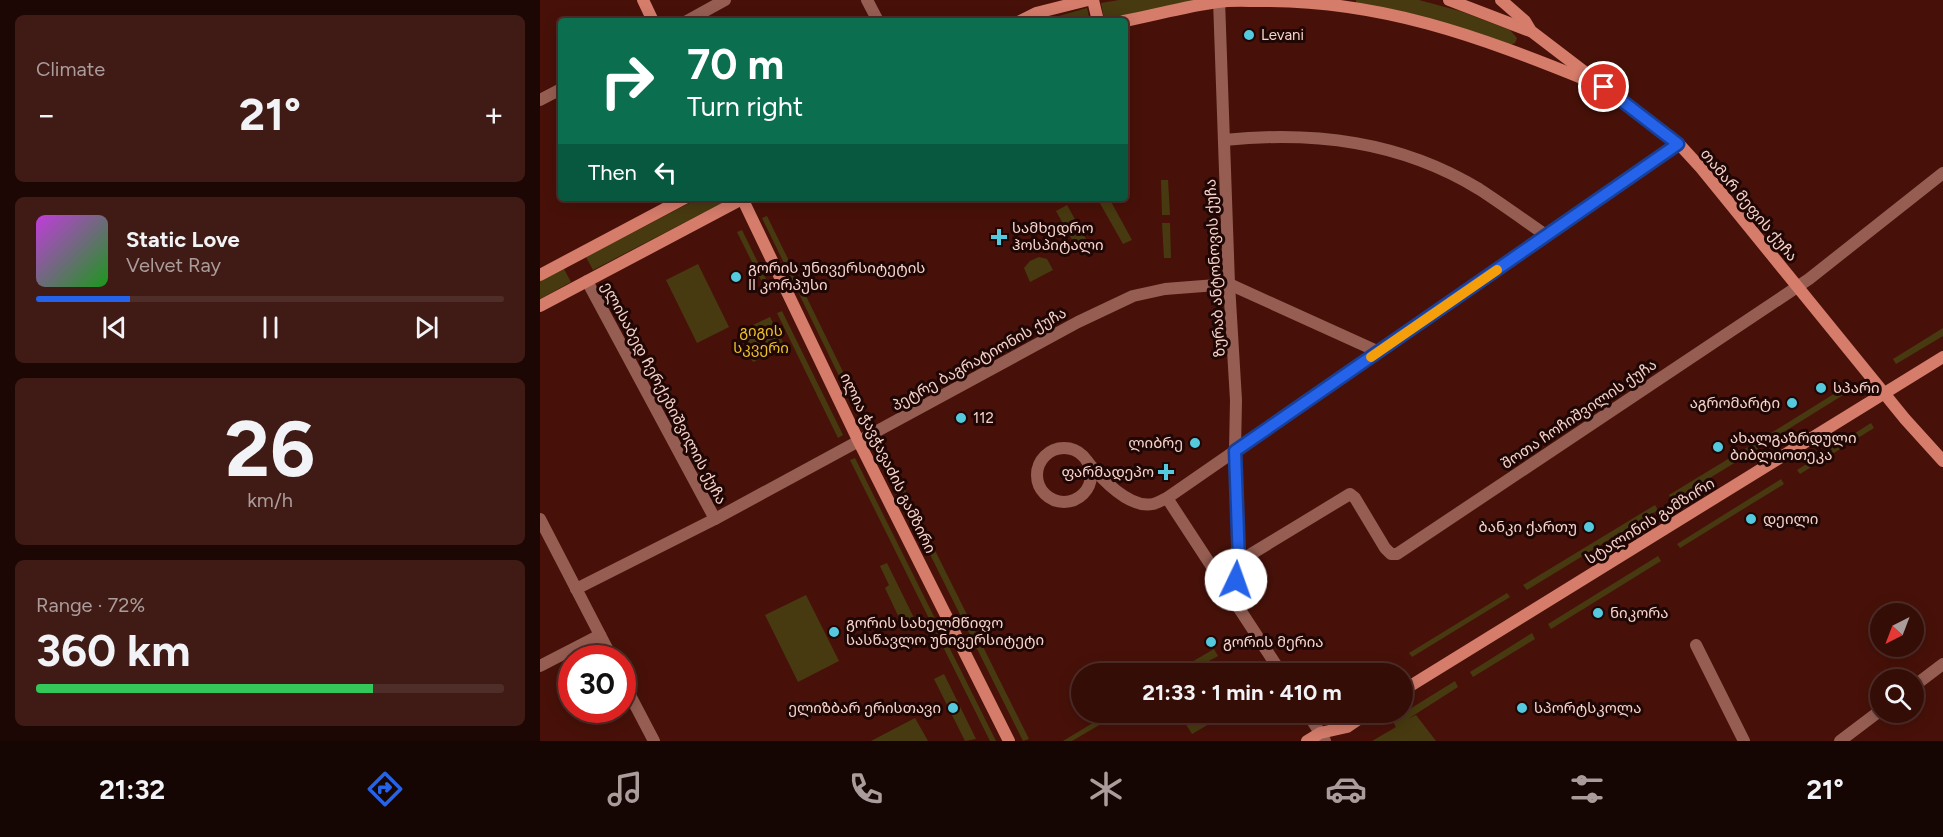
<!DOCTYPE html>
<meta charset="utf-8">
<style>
:root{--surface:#350d07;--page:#401b15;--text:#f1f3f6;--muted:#aa9c9b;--line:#4f2d28;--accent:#2563eb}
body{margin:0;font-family:Figtree,"Noto Sans Georgian",sans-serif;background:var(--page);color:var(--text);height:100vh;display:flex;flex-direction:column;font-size:22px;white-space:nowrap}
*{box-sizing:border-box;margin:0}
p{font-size:20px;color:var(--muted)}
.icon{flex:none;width:33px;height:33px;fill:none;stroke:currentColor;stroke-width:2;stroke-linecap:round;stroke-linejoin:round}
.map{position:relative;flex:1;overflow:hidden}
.sheet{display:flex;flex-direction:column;gap:15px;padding:15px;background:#1d0704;width:540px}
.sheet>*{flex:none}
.top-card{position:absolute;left:18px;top:18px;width:570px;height:183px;border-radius:6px;box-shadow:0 3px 15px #0003,0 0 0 2px var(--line);background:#0b6e4f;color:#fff;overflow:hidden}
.needle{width:39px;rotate:222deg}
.tools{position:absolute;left:1330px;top:603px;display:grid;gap:12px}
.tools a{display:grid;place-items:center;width:54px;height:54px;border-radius:50%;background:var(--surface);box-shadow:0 3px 15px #0003,0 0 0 2px var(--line);font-size:30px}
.speed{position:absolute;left:18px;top:645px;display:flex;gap:12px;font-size:30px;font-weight:700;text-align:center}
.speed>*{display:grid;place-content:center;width:78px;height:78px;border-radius:50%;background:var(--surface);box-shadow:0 3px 15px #0003,0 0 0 2px var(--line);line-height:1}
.speed .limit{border:9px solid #d22;background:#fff;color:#111}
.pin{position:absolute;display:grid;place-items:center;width:51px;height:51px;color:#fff;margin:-26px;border:3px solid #fff;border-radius:50%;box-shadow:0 2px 6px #0007}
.me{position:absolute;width:66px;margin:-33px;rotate:3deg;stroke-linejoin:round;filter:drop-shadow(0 0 4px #0008)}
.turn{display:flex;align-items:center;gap:21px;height:126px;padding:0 30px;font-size:27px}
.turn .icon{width:78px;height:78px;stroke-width:2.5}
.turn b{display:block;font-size:42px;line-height:51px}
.then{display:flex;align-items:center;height:57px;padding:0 30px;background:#0003;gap:12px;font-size:22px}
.big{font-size:45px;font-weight:700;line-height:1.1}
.sheet .widget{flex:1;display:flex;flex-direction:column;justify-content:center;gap:9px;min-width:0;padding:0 21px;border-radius:9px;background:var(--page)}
.sheet .dial{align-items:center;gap:0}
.dial b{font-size:78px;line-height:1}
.song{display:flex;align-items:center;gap:18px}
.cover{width:72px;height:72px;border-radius:9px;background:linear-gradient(135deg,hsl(290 70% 55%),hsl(120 70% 35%))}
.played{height:6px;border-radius:3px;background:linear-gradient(90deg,var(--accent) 20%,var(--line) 20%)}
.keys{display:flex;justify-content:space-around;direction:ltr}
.heat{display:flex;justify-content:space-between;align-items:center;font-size:33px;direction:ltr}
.charge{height:9px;border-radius:4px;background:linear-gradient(90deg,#34c759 72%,var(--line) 0)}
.trip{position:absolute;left:531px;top:663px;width:342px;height:60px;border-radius:30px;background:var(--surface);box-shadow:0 3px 15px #0003,0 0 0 2px var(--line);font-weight:700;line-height:60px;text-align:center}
.tabs{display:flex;height:96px;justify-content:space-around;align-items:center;background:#150503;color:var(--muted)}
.tabs .icon{width:42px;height:42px}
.tabs .selected{color:var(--accent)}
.tabs b{font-size:27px;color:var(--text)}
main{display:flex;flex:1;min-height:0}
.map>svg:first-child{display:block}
</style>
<main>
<section class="sheet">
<div class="widget"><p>Climate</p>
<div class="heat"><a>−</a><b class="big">21°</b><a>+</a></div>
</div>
<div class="widget">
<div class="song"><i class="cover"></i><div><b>Static Love</b><p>Velvet Ray</p></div></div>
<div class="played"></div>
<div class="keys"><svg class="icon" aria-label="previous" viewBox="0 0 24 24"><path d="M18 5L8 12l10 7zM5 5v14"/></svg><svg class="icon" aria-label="pause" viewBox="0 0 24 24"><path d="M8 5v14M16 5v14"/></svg><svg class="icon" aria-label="next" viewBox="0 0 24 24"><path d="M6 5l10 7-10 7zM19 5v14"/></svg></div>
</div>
<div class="widget dial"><b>26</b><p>km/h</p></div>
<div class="widget"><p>Range · 72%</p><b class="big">360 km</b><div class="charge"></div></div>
</section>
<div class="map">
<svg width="1403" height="741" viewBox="0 0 1403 741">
<rect width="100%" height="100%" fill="#471109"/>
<!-- green -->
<g fill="#473a10">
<path d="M 579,0 L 663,0 L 663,1 L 564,19 L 561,3 Z"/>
<path d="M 816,0 L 879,0 L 920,11 L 970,30 L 977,38 L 975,43 L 970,45 L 869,13 L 816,3 Z"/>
<path d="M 547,8 L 550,21 L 501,21 Z"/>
<path d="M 621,180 L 628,180 L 630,215 L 622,215 Z"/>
<path d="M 159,198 L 185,198 L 186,201 L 53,270 L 46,257 Z"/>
<path d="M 557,198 L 569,198 L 592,240 L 583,244 Z"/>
<path d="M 527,205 L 546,239 L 535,245 L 516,211 Z"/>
<path d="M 227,216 L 308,382 L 303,384 L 222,218 Z"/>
<path d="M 622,223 L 630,223 L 631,258 L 624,258 Z"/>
<path d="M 202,230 L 230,287 L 226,290 L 197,232 Z"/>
<path d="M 499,257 L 507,259 L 513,270 L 490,282 L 484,268 L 490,261 Z"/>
<path d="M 158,264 L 189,327 L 157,343 L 126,280 Z"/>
<path d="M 24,269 L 31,282 L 0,299 L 0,281 Z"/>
<path d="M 242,311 L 303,435 L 298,438 L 237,313 Z"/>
<path d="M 230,317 L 245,346 L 213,362 L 198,332 Z"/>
<path d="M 1403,328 L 1403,336 L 1356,364 L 1353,359 Z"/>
<path d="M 1305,387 L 1308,392 L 1234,438 L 1231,433 Z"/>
<path d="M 1331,423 L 1334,428 L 1260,474 L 1257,470 Z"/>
<path d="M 1216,442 L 1219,448 L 1132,501 L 1129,495 Z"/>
<path d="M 342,444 L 489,739 L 483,741 L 336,446 Z"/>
<path d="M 315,458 L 456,741 L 450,741 L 310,460 Z"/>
<path d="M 1241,479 L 1244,484 L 1140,548 L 1137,544 Z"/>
<path d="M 1115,505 L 1118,510 L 987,590 L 983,585 Z"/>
<path d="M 1118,556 L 1121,561 L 1011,629 L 1008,624 Z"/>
<path d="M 347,563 L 374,618 L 362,624 L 345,588 L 349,585 L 340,566 Z"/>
<path d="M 967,593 L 970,597 L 872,657 L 869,653 Z"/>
<path d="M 266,595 L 299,661 L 258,682 L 225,615 Z"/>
<path d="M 992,633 L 995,639 L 933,677 L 930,672 Z"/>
<path d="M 674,649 L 678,656 L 647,673 L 633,673 Z"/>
<path d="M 404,674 L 436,739 L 425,741 L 394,679 Z"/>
<path d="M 915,681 L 918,687 L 868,719 L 876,715 L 896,741 L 832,741 L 856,727 L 852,720 Z"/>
<path d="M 571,712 L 578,714 L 532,741 L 523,741 Z"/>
<path d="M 662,712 L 688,712 L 688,713 L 652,734 L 645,723 Z"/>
<path d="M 375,718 L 388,741 L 331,741 Z"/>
</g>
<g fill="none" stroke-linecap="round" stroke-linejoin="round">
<!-- street -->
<g stroke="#965e53" stroke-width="12">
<path d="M 327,0 L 338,21"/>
<path d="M 679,0 L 689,284 L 696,400 L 695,451 L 698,562 L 695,599"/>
<path d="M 147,21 L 185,0"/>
<path d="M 0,100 L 21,89"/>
<path d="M 684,140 C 774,131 860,141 939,189 C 962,204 984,220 1007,236"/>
<path d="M 47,281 L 175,519"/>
<circle cx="524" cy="475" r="27"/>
<path d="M 547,461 C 560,477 589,509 613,504 C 618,503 622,500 627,498 L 1139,144"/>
<path d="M 627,498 L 742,674"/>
<path d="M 0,519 L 72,658"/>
<path d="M 698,562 L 810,494 L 815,498 L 845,548 L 851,554 L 857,554 L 1269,279 L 1403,173"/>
<path d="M 36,589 L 175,519 L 538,322 L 593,296 L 625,289 L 689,284 L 839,352"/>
<path d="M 1156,645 L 1204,741"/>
<path d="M 0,666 L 60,635"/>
<path d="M 82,680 L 114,741"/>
<path d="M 1374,686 L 1403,664"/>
<path d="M 767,712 L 785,741"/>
<path d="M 1300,741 L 1341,710"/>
</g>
<!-- secondary -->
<g stroke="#d57c6b" stroke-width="12">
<path d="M 103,0 L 113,21"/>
<path d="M 553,0 L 558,21"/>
<path d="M 909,0 L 990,31"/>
<path d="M 961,0 L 985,21 L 991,31 L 1139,144 L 1161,168 L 1365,419 L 1403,461"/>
<path d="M 480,21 L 496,13 L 548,0"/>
<path d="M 584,21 C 615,15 647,6 678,2 C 691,0 706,1 719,1 C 841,0 938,36 1049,81"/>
<path d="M 202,198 L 319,442 L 469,741"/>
<path d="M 0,275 L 145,198"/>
<path d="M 0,306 L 204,198"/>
<path d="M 862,691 L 1403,357"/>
<path d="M 767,741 L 780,733 L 807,727 L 829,712"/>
</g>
</g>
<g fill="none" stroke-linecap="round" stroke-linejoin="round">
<defs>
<path id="route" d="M 696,580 L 699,562 L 695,451 L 1138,144 L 1064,87"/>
</defs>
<!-- route casing -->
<use href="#route" stroke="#184099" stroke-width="15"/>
<!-- route -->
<use href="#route" stroke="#2563eb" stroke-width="10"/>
<!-- slow -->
<path stroke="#f59e0b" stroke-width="10" d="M 831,357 L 957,270"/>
</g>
<!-- markers -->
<g fill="#55cadf" stroke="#1e0704" stroke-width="2">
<circle cx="709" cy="35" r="6"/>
<path d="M456 228h6v6h6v6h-6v6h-6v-6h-6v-6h6z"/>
<circle cx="196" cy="277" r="6"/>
<circle cx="1281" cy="388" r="6"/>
<circle cx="1252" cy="403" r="6"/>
<circle cx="421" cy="418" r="6"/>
<circle cx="655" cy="443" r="6"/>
<circle cx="1178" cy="447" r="6"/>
<path d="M623 463h6v6h6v6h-6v6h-6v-6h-6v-6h6z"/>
<circle cx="1211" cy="519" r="6"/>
<circle cx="1049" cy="527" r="6"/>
<circle cx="1058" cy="613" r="6"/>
<circle cx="294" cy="632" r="6"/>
<circle cx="671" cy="642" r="6"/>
<circle cx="413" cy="708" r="6"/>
<circle cx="982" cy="708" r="6"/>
</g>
<g text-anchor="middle" stroke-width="6" stroke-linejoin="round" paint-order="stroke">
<!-- poi labels -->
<g font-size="15" fill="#f7d3cb" stroke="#1e0704" text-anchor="start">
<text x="721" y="40">Levani</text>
<text x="472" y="233">სამხედრო<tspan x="472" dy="17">ჰოსპიტალი</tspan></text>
<text x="208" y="273">გორის უნივერსიტეტის<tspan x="208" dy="17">II კორპუსი</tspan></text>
<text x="1293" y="393">სპარი</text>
<text x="1240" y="408" text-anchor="end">აგრომარტი</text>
<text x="433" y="423">112</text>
<text x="1190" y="443">ახალგაზრდული<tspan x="1190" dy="17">ბიბლიოთეკა</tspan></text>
<text x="643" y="448" text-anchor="end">ლიბრე</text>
<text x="614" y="477" text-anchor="end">ფარმადეპო</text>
<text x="1223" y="524">დეილი</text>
<text x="1037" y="532" text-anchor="end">ბანკი ქართუ</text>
<text x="1070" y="618">ნიკორა</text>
<text x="306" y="628">გორის სახელმწიფო<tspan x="306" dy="17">სასწავლო უნივერსიტეტი</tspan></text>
<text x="683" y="647">გორის მერია</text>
<text x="401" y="713" text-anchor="end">ელიზბარ ერისთავი</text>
<text x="994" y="713">სპორტსკოლა</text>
</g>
<!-- street labels -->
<g font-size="15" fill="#f7d3cb" stroke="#1e0704">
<text transform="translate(1209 205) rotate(50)" y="5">თამარ მეფის ქუჩა</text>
<text transform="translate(675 268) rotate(-93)" y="5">ზურაბ ანტონოვის ქუჩა</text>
<text transform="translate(439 359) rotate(-29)" y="5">პეტრე ბაგრატიონის ქუჩა</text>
<text transform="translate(124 393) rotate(62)" y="5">ელისაბედ ჩერქეზიშვილის ქუჩა</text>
<text transform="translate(1039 414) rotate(-34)" y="5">შოთა ჩოჩიშვილის ქუჩა</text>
<text transform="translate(348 463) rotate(64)" y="5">ილია ჭავჭავაძის გამზირი</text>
<text transform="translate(1110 521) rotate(-32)" y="5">სტალინის გამზირი</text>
</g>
<!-- park labels -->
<g font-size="15" fill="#ebc12a" stroke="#1e0704">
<text x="221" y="336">გიგის<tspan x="221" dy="17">სკვერი</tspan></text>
</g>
</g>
</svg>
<div class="tools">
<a><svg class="needle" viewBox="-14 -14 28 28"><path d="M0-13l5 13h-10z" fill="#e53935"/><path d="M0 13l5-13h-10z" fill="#aa9c9b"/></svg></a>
<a><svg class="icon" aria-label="search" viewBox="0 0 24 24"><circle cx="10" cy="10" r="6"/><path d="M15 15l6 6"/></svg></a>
</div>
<div class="speed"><div class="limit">30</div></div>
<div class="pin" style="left:1064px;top:87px;background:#d93025"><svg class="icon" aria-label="arrive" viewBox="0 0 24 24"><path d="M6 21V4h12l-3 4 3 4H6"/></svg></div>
<svg class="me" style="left:696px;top:580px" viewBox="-20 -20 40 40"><circle r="19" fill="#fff"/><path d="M0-13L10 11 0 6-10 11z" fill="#2563eb"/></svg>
<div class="trip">21:33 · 1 min · 410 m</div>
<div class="top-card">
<div class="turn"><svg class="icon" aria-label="right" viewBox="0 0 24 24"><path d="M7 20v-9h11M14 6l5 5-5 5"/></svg><div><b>70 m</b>Turn right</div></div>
<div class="then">Then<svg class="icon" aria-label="left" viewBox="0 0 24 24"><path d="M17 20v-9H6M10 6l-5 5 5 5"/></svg></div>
</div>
</div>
</main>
<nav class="tabs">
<b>21:32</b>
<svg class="icon selected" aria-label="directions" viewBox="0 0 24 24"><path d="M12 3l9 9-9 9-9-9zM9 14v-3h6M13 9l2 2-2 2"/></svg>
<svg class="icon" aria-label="music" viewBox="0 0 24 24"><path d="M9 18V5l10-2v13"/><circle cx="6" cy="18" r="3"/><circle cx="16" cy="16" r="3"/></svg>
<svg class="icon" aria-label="phone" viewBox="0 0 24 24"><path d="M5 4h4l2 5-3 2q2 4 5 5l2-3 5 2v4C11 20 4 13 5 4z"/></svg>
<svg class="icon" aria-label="climate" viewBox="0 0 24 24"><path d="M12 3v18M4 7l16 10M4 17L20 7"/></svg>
<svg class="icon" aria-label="car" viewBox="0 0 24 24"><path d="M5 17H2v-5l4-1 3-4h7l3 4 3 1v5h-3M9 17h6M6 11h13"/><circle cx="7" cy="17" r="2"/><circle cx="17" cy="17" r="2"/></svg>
<svg class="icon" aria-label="filters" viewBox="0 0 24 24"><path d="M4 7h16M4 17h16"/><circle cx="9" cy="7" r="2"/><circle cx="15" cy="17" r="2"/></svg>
<b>21°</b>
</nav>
